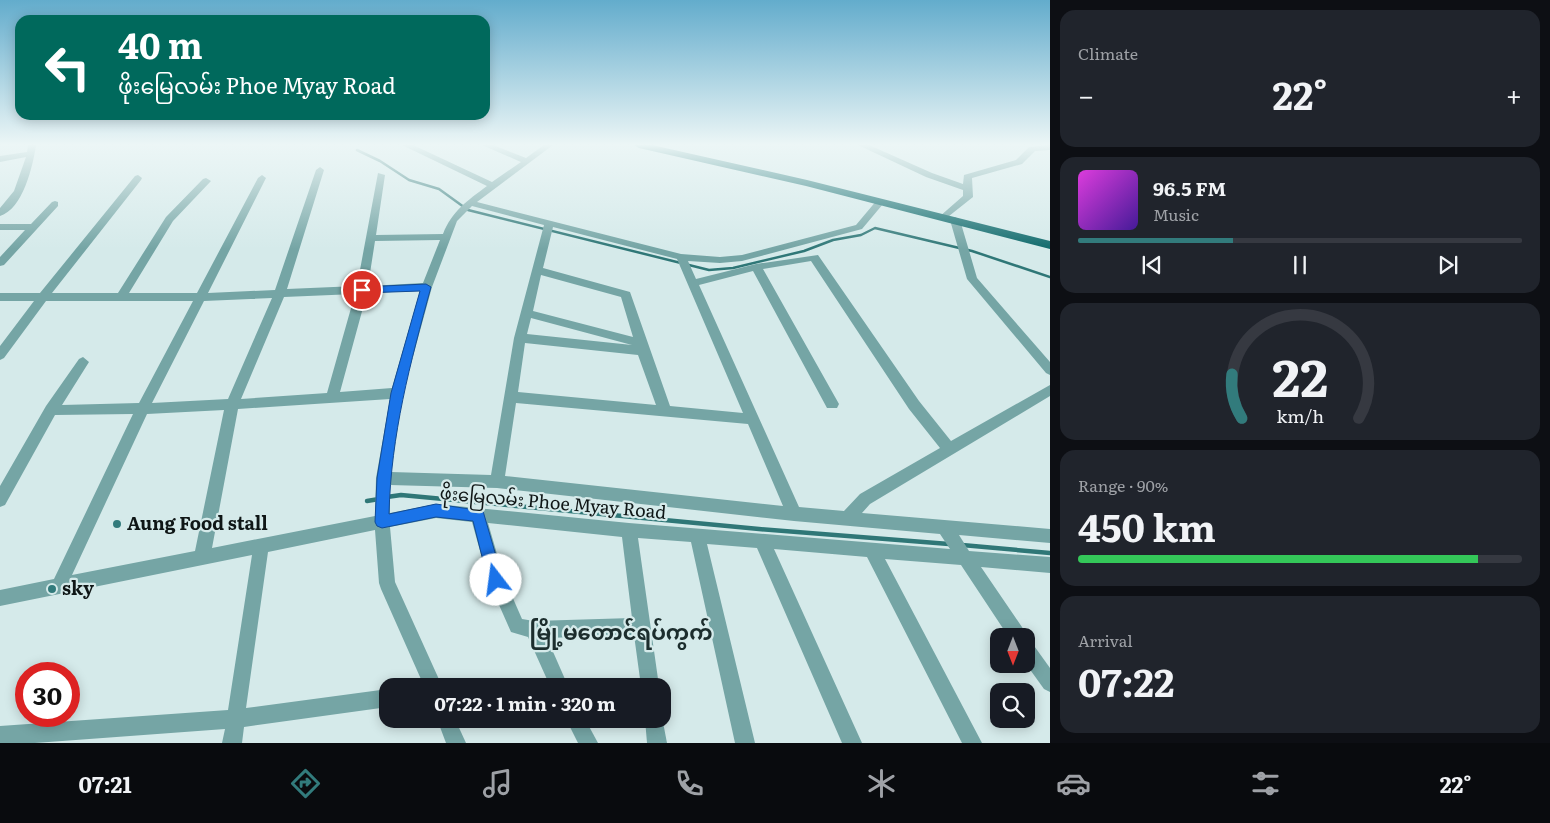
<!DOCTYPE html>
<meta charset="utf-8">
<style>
:root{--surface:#171b24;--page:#20242c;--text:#f1f3f6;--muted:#9ea1a6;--line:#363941;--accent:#327b7c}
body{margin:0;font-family:Literata,"Noto Sans Myanmar",serif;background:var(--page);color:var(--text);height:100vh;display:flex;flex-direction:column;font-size:19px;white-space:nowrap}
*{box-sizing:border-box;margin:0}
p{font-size:16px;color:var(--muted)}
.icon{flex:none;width:28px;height:28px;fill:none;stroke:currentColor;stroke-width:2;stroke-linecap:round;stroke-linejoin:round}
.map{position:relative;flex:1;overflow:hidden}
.sheet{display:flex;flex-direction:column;gap:10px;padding:10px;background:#0d0f14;width:500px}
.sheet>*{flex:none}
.banner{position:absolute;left:15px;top:15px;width:475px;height:105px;border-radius:15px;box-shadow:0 2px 12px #0003;background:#00695c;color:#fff;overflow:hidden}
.needle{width:32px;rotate:180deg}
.controls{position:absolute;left:990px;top:628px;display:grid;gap:10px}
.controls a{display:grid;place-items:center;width:45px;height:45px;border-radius:10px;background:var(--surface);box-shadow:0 2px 12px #0003;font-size:25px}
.speed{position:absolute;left:15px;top:662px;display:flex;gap:10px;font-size:25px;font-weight:700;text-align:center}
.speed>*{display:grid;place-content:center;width:65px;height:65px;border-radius:50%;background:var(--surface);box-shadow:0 2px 12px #0003;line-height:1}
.speed .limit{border:8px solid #d22;background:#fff;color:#111}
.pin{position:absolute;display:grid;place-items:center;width:42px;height:42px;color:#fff;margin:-21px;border:2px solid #fff;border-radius:50%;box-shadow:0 1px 5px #0007}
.me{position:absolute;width:55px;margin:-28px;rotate:345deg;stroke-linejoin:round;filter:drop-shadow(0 0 4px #0008)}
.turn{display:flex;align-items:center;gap:18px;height:105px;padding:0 20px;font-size:22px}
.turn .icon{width:65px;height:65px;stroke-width:2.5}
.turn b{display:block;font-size:35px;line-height:42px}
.big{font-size:38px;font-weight:700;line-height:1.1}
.sheet .tile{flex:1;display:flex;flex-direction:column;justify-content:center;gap:8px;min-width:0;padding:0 18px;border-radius:15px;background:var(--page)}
.sheet .dial{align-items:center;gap:0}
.dial svg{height:130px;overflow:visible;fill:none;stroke:var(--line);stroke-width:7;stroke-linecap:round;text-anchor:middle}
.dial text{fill:var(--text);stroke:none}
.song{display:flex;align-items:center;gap:15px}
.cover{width:60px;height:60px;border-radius:8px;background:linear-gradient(135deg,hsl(300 70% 55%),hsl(260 70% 35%))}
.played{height:5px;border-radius:2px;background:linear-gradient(90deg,var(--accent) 35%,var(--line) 35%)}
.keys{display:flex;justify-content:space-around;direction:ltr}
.heat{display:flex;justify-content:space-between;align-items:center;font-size:28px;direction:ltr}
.charge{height:8px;border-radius:4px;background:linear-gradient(90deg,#34c759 90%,var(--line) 0)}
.trip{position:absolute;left:379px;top:678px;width:292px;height:50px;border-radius:15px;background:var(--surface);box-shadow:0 2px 12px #0003;font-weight:700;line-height:50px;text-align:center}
.tab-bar{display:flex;height:80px;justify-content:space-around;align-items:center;background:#090b0e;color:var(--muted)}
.tab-bar .icon{width:35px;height:35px}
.tab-bar .active{color:var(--accent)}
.tab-bar b{font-size:22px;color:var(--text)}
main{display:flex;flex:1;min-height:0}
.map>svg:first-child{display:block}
</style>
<main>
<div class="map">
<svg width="1050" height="743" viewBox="0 0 1050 743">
<rect width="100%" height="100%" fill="#d5eaea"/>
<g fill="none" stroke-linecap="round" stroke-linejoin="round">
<!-- stream-far1 -->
<path stroke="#2f7777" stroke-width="2.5" d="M 357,150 L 380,161 L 409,180 L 439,189 L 468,210 L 709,270 L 733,268 L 804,251 L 833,240 L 861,235 L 875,228 L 972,251 L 1050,277"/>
<!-- stream -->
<g stroke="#2f7777" stroke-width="4.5">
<path d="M 387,497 L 401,495 L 759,529 L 949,544"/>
<path d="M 367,501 L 379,499"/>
<path d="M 962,545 L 1050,553"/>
</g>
<!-- minor -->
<g fill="#75a5a5" fill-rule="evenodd">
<path d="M 28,145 L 36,145 C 33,166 23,209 0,216 L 0,208 L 14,191 L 26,157 L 0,162 L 0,156 L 27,152 Z"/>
<path d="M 402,145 L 413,145 L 492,182 L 521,162 L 482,145 L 493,145 L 526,158 L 544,145 L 553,145 L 477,202 L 681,254 L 720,257 L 742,255 L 856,225 L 877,200 L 883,200 L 883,204 L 862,229 L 742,261 L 720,263 L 688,261 L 696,279 L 756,264 L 818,255 L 919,401 L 951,441 L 1050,385 L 1050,396 L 870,504 L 862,513 L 1050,529 L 1050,543 L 959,535 L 969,551 L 1050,557 L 1050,573 L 981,567 L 1024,630 L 1027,636 L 1026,637 L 1008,636 L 961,565 L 885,559 L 982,743 L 962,743 L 867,557 L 774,549 L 862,743 L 842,743 L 757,548 L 707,544 L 755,743 L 735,743 L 691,542 L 638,538 L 659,686 L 641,686 L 634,635 L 547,638 L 568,686 L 550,686 L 528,637 L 511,632 L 488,580 L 472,522 L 436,518 L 390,527 L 395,582 L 442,686 L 424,686 L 381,589 L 379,583 L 375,530 L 268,552 L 246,708 L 388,689 L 388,707 L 244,727 L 242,743 L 222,743 L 225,729 L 35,743 L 0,743 L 0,726 L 228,710 L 252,555 L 0,606 L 0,590 L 54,579 L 133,414 L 55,415 L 5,505 L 0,507 L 0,486 L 46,406 L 79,359 L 83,357 L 89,362 L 62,405 L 139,403 L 193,301 L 46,301 L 4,358 L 0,360 L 0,346 L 34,301 L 0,301 L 0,293 L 40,293 L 135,176 L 138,175 L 142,178 L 141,180 L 52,293 L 118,293 L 166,217 L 203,179 L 206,178 L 211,181 L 173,221 L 129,293 L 197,293 L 258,178 L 262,175 L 266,178 L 208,293 L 275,290 L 316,170 L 320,167 L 324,170 L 287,289 L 357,286 L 378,173 L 385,175 L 376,235 L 443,234 C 452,211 467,201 487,186 ZM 472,206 L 544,225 L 514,338 L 491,475 L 391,472 L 403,393 L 432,287 L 457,221 ZM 553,227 L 677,259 L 743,413 L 670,406 L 630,292 L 543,268 ZM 440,240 L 423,283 L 368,286 L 375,241 ZM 811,261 L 909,409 L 940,448 L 860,494 L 844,511 L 799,507 L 699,285 L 753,271 L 827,408 L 837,408 L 839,404 L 763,269 ZM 541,275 L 621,297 L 633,337 L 533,311 ZM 420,291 L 392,388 L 340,392 L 367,293 ZM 355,294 L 327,393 L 241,399 L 284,297 ZM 272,298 L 228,399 L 152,403 L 204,301 ZM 531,318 L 632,345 L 527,334 ZM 525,343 L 638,355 L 656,405 L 518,392 ZM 390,399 L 376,478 L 375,516 L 212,548 L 238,409 ZM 516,403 L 748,424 L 783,506 L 505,476 ZM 224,410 L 195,551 L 72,575 L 147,414 ZM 390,485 L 497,488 L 794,521 L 940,534 L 950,549 L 629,523 L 436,504 L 390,513 ZM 488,523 L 622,537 L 632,618 L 534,621 L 522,619 L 504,578 Z"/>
<path d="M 858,145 L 869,145 L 932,173 L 963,184 L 964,175 L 1016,160 L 1029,147 L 1050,145 L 1050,150 L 1035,151 L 1022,164 L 972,178 L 973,197 L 944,220 L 939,217 L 963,196 L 963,190 L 926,177 Z"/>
<path d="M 55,201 L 58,202 L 58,206 L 4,265 L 0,266 L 0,257 L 25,230 L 0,230 L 0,224 L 31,224 L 52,202 Z"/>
<path d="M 955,217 L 960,220 L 977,278 L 1050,362 L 1050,375 L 1046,373 L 967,279 L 950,220 Z"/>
<path d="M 1026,640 L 1032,643 L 1050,668 L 1050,692 L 1044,689 L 1026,664 Z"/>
<path d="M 662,717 L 667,743 L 647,743 L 645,719 L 662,719 Z"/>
<path d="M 437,719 L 455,719 L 466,743 L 446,743 Z"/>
<path d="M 566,719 L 585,719 L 598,743 L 578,743 Z"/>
</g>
<!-- major -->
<path fill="#126b6d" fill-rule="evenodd" d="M 634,145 L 652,145 L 807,180 L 1050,241 L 1050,249 L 806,186 L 639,148 Z"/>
</g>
<!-- sky -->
<linearGradient id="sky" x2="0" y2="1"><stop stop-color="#63accc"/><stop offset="0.58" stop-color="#ecf6f6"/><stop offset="1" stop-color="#ecf6f6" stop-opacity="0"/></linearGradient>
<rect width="1050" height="249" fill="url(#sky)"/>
<!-- route -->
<path fill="#1a73e8" stroke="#114b97" d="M 426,284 L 431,287 C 410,364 391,434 389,514 L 436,504 L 483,511 L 503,580 L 501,585 L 496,587 L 491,585 L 488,580 L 473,521 L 436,517 L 382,528 L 377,526 L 375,522 L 377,478 L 391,393 L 420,291 L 362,293 L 357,290 L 362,287 Z"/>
<!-- markers -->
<g fill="#327b7c" stroke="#d5eaea" stroke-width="2">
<circle cx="117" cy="524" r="5"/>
<circle cx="52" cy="589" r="5"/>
</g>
<g text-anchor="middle" stroke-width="4.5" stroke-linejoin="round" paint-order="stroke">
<!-- near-street labels -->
<g font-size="18" fill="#0f1616" stroke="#d5eaea">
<text transform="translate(553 503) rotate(5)" y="6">ဖိုးမြေလမ်း Phoe Myay Road</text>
</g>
<!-- near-poi labels -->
<g font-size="18" font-weight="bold" fill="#0f1616" stroke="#d5eaea" text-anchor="start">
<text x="127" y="530">Aung Food stall</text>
<text x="62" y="595">sky</text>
</g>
<!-- near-quarter labels -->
<g font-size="21" font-weight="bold" fill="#1c2d2d" stroke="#d5eaea">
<text x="621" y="640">မြို့မတောင်ရပ်ကွက်</text>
</g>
</g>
</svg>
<div class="controls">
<a><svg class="needle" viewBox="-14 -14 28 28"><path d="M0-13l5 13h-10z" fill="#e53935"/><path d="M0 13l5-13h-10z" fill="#9ea1a6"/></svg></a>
<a><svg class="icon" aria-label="search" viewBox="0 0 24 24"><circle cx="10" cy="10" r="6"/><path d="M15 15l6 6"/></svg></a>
</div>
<div class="speed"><div class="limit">30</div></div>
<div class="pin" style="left:362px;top:290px;background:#d93025"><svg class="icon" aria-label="arrive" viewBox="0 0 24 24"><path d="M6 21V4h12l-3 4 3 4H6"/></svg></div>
<svg class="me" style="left:496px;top:580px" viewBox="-20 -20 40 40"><circle r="19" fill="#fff"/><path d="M0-13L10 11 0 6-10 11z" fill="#1a73e8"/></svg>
<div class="trip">07:22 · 1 min · 320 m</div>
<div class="banner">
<div class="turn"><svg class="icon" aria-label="left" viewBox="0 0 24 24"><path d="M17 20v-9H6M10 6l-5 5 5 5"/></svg><div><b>40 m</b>ဖိုးမြေလမ်း Phoe Myay Road</div></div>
</div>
</div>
<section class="sheet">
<div class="tile"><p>Climate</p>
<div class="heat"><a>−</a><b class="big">22°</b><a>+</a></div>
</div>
<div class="tile">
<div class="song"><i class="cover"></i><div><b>96.5 FM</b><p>Music</p></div></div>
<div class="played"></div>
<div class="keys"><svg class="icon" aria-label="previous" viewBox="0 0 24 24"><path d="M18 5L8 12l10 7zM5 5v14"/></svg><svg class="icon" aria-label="pause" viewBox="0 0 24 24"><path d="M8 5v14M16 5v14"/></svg><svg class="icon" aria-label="next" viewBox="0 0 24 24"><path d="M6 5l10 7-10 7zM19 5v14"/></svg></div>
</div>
<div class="tile dial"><svg viewBox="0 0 100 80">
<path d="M14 69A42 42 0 1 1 86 69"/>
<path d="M14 69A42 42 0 0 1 8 42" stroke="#327b7c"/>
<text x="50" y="56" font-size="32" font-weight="700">22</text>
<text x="50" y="72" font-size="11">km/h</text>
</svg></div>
<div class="tile"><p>Range · 90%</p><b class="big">450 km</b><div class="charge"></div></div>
<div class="tile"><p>Arrival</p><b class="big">07:22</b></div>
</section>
</main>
<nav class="tab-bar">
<b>07:21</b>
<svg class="icon active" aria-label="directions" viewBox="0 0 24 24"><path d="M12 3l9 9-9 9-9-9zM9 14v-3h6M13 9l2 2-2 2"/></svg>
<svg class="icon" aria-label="music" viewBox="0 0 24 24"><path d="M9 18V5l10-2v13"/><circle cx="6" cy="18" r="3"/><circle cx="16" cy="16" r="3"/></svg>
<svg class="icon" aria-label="phone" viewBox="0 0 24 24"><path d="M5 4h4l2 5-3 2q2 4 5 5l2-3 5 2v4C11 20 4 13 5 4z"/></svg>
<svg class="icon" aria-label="climate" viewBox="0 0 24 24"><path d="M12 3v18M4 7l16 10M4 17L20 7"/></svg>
<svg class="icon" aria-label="car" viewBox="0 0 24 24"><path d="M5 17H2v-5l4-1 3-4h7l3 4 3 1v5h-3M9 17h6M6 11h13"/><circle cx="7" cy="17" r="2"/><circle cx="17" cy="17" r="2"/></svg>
<svg class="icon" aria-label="filters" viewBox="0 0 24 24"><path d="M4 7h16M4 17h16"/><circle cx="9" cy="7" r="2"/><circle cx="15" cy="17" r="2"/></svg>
<b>22°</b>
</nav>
